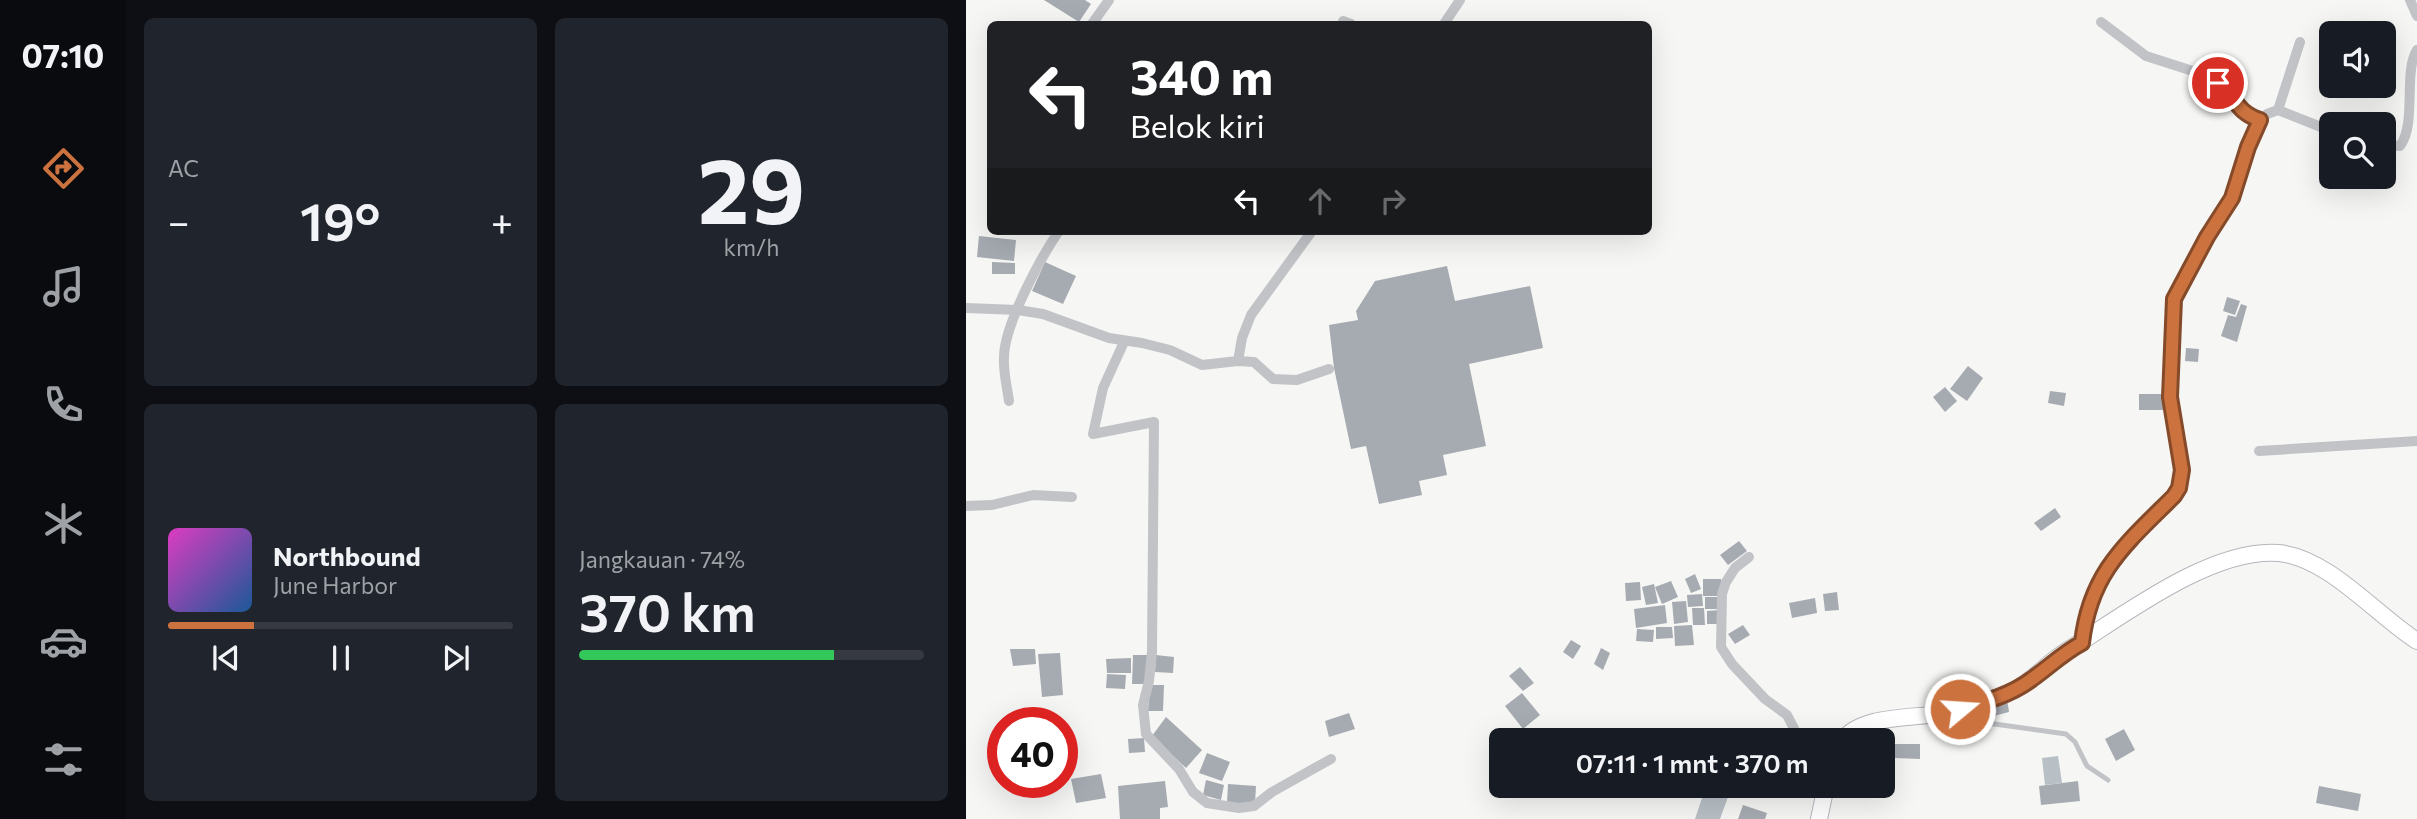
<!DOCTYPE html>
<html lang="id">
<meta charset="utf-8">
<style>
:root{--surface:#171b24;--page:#20242c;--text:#f1f3f6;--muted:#9ea1a6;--line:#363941;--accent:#cc723f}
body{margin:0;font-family:Commissioner,sans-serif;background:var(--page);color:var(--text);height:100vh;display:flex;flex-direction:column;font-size:26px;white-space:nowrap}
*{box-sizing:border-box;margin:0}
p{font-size:23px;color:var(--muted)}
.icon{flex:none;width:38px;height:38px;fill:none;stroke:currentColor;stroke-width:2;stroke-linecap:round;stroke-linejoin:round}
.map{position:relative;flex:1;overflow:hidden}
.panel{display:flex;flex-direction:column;gap:18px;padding:18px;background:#0d0f14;width:840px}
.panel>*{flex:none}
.banner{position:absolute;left:21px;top:21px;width:665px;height:214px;border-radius:10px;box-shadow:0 7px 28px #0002;background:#202124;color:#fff;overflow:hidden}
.buttons{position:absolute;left:1353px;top:21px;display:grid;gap:14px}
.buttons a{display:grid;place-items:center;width:77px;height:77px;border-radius:10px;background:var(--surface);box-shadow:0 7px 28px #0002;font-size:35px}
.speed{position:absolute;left:21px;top:707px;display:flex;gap:14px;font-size:35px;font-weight:700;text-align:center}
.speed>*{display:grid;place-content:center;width:91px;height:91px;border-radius:50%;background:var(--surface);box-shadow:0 7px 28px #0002;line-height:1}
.speed .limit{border:10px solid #d22;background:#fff;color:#111}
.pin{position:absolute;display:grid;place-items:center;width:60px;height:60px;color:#fff;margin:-30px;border:4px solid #fff;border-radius:50%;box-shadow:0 2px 7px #0007}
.me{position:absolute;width:77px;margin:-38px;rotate:72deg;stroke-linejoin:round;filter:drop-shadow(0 0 5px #0008)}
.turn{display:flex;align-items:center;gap:24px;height:147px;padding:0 28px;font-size:32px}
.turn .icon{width:91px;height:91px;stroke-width:2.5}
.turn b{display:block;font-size:49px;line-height:60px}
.lanes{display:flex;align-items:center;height:66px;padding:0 28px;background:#0003;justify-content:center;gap:35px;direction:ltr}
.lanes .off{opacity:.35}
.big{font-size:52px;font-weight:600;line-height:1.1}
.panel .tile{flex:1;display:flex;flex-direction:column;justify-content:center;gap:10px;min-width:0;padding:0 24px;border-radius:10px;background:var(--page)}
.panel .dial{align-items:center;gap:0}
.dial b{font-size:91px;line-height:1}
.song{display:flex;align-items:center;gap:21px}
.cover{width:84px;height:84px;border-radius:10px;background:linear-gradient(135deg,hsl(310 70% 55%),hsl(210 70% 35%))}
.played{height:7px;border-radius:4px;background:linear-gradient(90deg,var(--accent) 25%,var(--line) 25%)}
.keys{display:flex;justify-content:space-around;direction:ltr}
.heat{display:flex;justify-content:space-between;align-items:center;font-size:38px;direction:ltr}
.charge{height:10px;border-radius:5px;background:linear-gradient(90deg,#34c759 74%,var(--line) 0)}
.panel .tiles{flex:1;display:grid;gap:18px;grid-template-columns:repeat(2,1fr)}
.trip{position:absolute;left:523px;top:728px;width:406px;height:70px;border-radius:10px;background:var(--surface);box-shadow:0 7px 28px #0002;font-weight:600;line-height:70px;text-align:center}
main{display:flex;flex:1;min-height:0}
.menu{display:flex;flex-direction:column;width:126px;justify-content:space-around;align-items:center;background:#090b0e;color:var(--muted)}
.menu .icon{width:49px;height:49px}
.menu .selected{color:var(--accent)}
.menu b{font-size:32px;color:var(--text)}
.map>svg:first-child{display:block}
</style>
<main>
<nav class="menu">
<b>07:10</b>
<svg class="icon selected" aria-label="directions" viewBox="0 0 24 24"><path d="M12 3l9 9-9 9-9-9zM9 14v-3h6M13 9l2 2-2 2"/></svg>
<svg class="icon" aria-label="music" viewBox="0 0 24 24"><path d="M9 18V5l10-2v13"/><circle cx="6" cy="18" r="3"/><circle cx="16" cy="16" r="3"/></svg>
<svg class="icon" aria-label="phone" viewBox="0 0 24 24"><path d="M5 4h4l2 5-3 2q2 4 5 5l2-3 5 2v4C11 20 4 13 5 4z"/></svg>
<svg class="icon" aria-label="climate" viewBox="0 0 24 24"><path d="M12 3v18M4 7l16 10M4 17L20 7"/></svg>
<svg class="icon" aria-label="car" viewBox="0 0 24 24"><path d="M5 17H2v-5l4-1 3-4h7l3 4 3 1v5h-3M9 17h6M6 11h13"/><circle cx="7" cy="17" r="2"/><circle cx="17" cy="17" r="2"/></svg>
<svg class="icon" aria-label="filters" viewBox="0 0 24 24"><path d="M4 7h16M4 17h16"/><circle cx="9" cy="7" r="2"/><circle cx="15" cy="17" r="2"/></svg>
</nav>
<section class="panel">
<div class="tiles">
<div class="tile"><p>AC</p>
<div class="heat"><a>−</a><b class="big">19°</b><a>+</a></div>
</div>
<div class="tile dial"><b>29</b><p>km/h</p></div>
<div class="tile">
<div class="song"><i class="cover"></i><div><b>Northbound</b><p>June Harbor</p></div></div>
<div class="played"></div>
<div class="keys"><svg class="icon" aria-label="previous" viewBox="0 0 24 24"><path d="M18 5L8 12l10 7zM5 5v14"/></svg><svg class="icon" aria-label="pause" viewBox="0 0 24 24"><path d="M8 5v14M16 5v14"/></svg><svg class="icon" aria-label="next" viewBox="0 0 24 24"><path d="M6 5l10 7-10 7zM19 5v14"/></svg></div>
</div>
<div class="tile"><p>Jangkauan · 74%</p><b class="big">370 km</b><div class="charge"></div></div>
</div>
</section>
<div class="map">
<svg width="1451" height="819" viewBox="0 0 1451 819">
<rect width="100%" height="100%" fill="#f6f6f4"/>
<!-- water -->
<g fill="#b8c0c6">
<path d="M 1092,756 L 1096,783 L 1079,785 L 1076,758 Z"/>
<path d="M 740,786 L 766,786 L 754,819 L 729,819 Z"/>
</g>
<!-- building -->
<g fill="#a6abb2">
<path d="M 78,0 L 119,0 L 125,4 L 113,22 Z"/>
<path d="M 13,236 L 50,240 L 48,261 L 11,257 Z"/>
<path d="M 26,262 L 49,263 L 49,274 L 26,274 Z"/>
<path d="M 79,262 L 110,276 L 97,304 L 66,291 Z"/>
<path d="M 481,266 L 489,301 L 564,286 L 577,348 L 503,364 L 520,446 L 477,455 L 481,475 L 453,481 L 456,495 L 413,504 L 400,446 L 385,449 L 368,368 L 363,325 L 392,320 L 390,311 L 409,281 Z"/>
<path d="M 1261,297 L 1274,301 L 1269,315 L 1257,311 Z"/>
<path d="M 1275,304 L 1281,306 L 1271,342 L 1255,336 L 1262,315 L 1270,317 Z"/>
<path d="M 1220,348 L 1233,349 L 1232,362 L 1219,361 Z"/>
<path d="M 1002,366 L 1017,378 L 1001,401 L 984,389 Z"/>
<path d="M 979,387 L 991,401 L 979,412 L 967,397 Z"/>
<path d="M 1084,391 L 1100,393 L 1098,406 L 1082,403 Z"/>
<rect x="1173" y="394" width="27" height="16"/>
<path d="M 1089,508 L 1095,517 L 1075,531 L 1068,523 Z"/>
<path d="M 773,541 L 781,551 L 762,565 L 754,555 Z"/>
<path d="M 729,574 L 735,589 L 725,593 L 719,579 Z"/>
<rect x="737" y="579" width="18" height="17"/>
<path d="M 705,581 L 712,597 L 696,604 L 689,587 Z"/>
<path d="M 674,582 L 675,600 L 660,601 L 659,583 Z"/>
<path d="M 688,584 L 692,603 L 680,605 L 676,587 Z"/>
<path d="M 871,592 L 873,610 L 859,611 L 857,594 Z"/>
<path d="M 736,594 L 737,606 L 722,607 L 721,595 Z"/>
<rect x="739" y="597" width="15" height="12"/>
<path d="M 849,598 L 851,613 L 826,618 L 823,603 Z"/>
<path d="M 720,601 L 722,622 L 708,624 L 706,602 Z"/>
<path d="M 699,605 L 701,623 L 670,628 L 668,609 Z"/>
<path d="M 726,608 L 738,608 L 739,625 L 727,625 Z"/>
<path d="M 754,610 L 754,624 L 741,624 L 741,611 Z"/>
<path d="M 726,625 L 728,645 L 709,646 L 708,626 Z"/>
<path d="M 777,625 L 784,635 L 769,644 L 762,634 Z"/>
<path d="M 690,627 L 706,627 L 707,638 L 690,639 Z"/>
<path d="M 671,629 L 688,630 L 687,642 L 670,641 Z"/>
<path d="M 605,640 L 615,646 L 607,659 L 597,652 Z"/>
<path d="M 635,648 L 644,653 L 637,670 L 628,664 Z"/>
<path d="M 44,649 L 69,649 L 70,664 L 47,666 Z"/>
<path d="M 94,653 L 97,695 L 76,697 L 72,654 Z"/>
<path d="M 167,655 L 183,655 L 181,684 L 166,684 Z"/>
<path d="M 190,655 L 208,657 L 207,673 L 189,672 Z"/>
<path d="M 165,658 L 165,673 L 141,673 L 140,659 Z"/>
<path d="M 554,667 L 568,683 L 557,691 L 543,676 Z"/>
<path d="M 141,674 L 160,675 L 159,689 L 140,688 Z"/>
<path d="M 184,685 L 198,685 L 197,711 L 182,711 Z"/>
<path d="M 556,693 L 574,715 L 557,729 L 539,706 Z"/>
<path d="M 1041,699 L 1043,712 L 1016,719 L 1013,708 Z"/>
<path d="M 383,713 L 389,729 L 363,737 L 359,721 Z"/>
<path d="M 200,717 L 236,750 L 220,768 L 186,736 Z"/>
<path d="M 1158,729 L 1169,750 L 1150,761 L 1139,739 Z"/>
<path d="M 178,738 L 179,752 L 163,753 L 162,739 Z"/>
<path d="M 929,744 L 954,744 L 954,759 L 928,758 Z"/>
<path d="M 241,753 L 264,762 L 256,781 L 233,773 Z"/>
<path d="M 135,774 L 140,798 L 110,803 L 105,779 Z"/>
<path d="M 240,780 L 258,785 L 255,800 L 237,795 Z"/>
<path d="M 199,781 L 202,807 L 194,808 L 194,819 L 154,819 L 152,786 Z"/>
<path d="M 1112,781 L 1114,801 L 1075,805 L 1073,786 Z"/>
<path d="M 262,784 L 290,786 L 289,804 L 261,803 Z"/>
<path d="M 1353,786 L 1395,794 L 1392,811 L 1350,803 Z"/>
<path d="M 777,805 L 801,813 L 799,819 L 772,819 Z"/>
</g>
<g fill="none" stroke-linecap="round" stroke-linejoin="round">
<defs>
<g id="secondary">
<path d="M 877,740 C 896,714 948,719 977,713 C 1001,708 1025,701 1048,690 C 1067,681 1080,664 1099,652 C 1154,618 1245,547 1313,553 C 1363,558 1410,615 1451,641"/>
<path d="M 853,819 L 860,786"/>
</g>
</defs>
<!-- secondary casing -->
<use href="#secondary" stroke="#b3b6bb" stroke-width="18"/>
<!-- lane -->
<path stroke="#c1c3c7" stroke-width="5" d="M 996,712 L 1007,721 L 1100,734 L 1109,742 L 1121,766 L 1142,780"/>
<!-- street -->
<g stroke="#c1c3c7" stroke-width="10">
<path d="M 1444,0 L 1451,16"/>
<path d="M 377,21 L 385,24"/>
<path d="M 1135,22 L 1180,56 L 1233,73 L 1252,83 L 1262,90 L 1268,103 L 1277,112 L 1294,120"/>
<path d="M 126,24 L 143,0"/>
<path d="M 478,24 L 494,0"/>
<path d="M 1312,110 L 1334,42"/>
<path d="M 1418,145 L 1434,146 C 1451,124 1437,72 1451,50"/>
<path d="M 0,308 L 52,310 L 77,314 L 143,338 L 176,343 L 204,350 L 236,365 L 272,361 L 288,362 L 307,379 L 331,380 L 363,369"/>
<path d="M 158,342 L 137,388 L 127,434 L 188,422 L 186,652 L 183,681 L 177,705 L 180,734 L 213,769 L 227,792 L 241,803 L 273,808 L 288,806 L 306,792 L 365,759"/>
<path d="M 272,361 L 276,338 L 285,315 L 346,231"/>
<path d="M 43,401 C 41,387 37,371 38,357 C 38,325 75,257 93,231"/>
<path d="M 1293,451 L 1451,441"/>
<path d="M 0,506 L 26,505 L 67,495 L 106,497"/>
<path d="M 783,557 L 769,568 L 760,582 L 756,594 L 755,647 L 766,664 L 799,699 L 821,715 L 834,740"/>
<path d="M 1116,643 L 1122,607 L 1139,570 L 1208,496 L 1213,488 L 1216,470 L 1204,397 L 1208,299 L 1241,238 L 1266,198 L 1291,124 L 1301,114 L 1312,110 L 1365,131"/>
</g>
<!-- secondary -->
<use href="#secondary" stroke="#fff" stroke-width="16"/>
</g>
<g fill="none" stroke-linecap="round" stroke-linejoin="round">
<defs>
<path id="route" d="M 994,709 C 1019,702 1045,695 1066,679 C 1083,667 1097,653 1116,643 C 1124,572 1160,544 1208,496 L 1213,488 L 1216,470 L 1204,397 L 1208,299 L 1241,237 L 1266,198 L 1282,147 L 1294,120 C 1268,111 1271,97 1252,83"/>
</defs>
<!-- route casing -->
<use href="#route" stroke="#854a29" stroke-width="18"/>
<!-- route -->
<use href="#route" stroke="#cc723f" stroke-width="12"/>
</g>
</svg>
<div class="buttons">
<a><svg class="icon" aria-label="sound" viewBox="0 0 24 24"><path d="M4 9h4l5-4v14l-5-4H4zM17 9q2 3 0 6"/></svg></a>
<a><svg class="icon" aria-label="search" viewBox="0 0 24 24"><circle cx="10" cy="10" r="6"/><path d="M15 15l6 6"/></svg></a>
</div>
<div class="speed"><div class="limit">40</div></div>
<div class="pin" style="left:1252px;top:83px;background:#d93025"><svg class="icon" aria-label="arrive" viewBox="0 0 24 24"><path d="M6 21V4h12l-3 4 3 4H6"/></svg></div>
<svg class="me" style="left:994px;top:709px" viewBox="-20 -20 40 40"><circle r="17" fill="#cc723f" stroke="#fff" stroke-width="3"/><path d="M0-11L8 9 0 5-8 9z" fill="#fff"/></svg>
<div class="trip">07:11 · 1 mnt · 370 m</div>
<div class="banner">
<div class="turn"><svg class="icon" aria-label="left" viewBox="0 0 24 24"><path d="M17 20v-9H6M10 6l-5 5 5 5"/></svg><div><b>340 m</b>Belok kiri</div></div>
<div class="lanes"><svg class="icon" aria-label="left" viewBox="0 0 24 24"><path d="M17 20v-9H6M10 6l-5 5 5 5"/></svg><svg class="icon off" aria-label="ahead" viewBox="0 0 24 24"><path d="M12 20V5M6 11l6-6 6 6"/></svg><svg class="icon off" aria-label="right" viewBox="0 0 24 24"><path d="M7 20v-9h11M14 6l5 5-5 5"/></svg></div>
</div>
</div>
</main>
